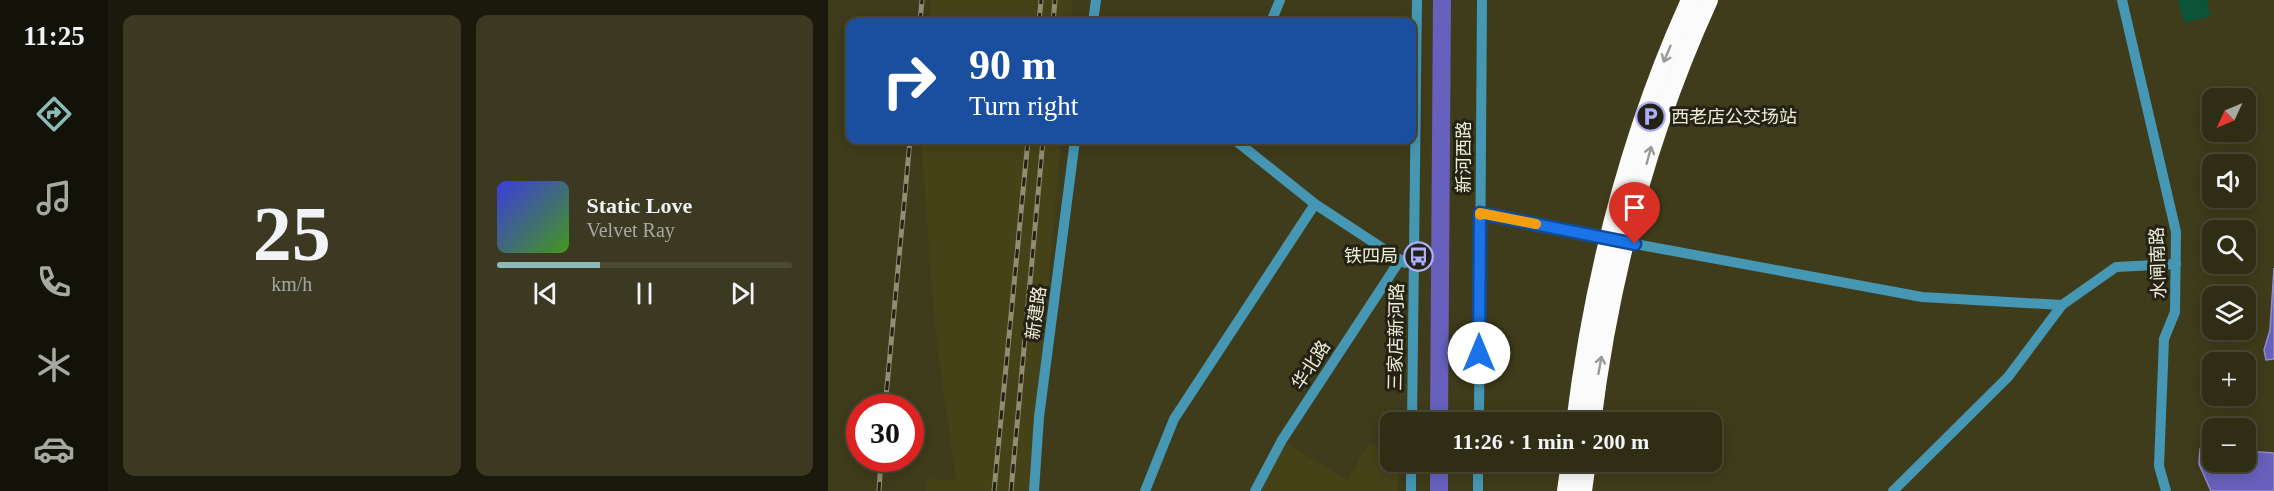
<!DOCTYPE html>
<meta charset="utf-8">
<style>
:root{--surface:#2f2d14;--page:#3b3922;--text:#f1f3f6;--muted:#a7a8a0;--line:#4a4934;--accent:#8bbbb9}
body{margin:0;font-family:"Times New Roman","Noto Sans SC",serif;background:var(--page);color:var(--text);height:100vh;display:flex;flex-direction:column;font-size:22px;white-space:nowrap}
*{box-sizing:border-box;margin:0}
p{font-size:20px;color:var(--muted)}
.icon{flex:none;width:33px;height:33px;fill:none;stroke:currentColor;stroke-width:2;stroke-linecap:round;stroke-linejoin:round}
.map{position:relative;flex:1;overflow:hidden}
.panel{display:flex;flex-direction:column;gap:15px;padding:15px;background:#1a190b;width:720px}
.panel>*{flex:none}
.banner{position:absolute;left:18px;top:18px;width:570px;height:126px;border-radius:12px;box-shadow:0 3px 15px #0003,0 0 0 2px var(--line);background:#1a4fa0;color:#fff;overflow:hidden}
.needle{width:39px;rotate:226deg}
.fabs{position:absolute;left:1374px;top:88px;display:grid;gap:12px}
.fabs a{display:grid;place-items:center;width:54px;height:54px;border-radius:12px;background:var(--surface);box-shadow:0 3px 15px #0003,0 0 0 2px var(--line);font-size:30px}
.speed{position:absolute;left:18px;top:394px;display:flex;gap:12px;font-size:30px;font-weight:700;text-align:center}
.speed>*{display:grid;place-content:center;width:78px;height:78px;border-radius:50%;background:var(--surface);box-shadow:0 3px 15px #0003,0 0 0 2px var(--line);line-height:1}
.speed .limit{border:9px solid #d22;background:#fff;color:#111}
.pin{position:absolute;display:grid;place-items:center;width:51px;height:51px;color:#fff;margin:-62px -26px;border-radius:50% 50% 50% 0;rotate:-45deg;box-shadow:0 0 6px #0007}
.pin .icon{rotate:45deg}
.me{position:absolute;width:66px;margin:-33px;rotate:0deg;stroke-linejoin:round;filter:drop-shadow(0 0 4px #0008)}
.turn{display:flex;align-items:center;gap:21px;height:126px;padding:0 24px;font-size:27px}
.turn .icon{width:78px;height:78px;stroke-width:2.5}
.turn b{display:block;font-size:42px;line-height:51px}
.panel .card{flex:1;display:flex;flex-direction:column;justify-content:center;gap:9px;min-width:0;padding:0 21px;border-radius:12px;background:var(--page)}
.panel .dial{align-items:center;gap:0}
.dial b{font-size:78px;line-height:1}
.song{display:flex;align-items:center;gap:18px}
.cover{width:72px;height:72px;border-radius:9px;background:linear-gradient(135deg,hsl(240 70% 55%),hsl(100 70% 35%))}
.played{height:6px;border-radius:3px;background:linear-gradient(90deg,var(--accent) 35%,var(--line) 35%)}
.keys{display:flex;justify-content:space-around;direction:ltr}
.panel .tiles{flex:1;display:grid;gap:15px;grid-template-columns:repeat(2,1fr)}
.trip{position:absolute;left:552px;top:412px;width:342px;height:60px;border-radius:12px;background:var(--surface);box-shadow:0 3px 15px #0003,0 0 0 2px var(--line);font-weight:800;line-height:60px;text-align:center}
main{display:flex;flex:1;min-height:0}
.tabs{display:flex;flex-direction:column;width:108px;justify-content:space-around;align-items:center;background:#131208;color:var(--muted)}
.tabs .icon{width:42px;height:42px}
.tabs .current{color:var(--accent)}
.tabs b{font-size:27px;color:var(--text)}
.map>svg:first-child{display:block}
</style>
<main>
<nav class="tabs">
<b>11:25</b>
<svg class="icon current" aria-label="directions" viewBox="0 0 24 24"><path d="M12 3l9 9-9 9-9-9zM9 14v-3h6M13 9l2 2-2 2"/></svg>
<svg class="icon" aria-label="music" viewBox="0 0 24 24"><path d="M9 18V5l10-2v13"/><circle cx="6" cy="18" r="3"/><circle cx="16" cy="16" r="3"/></svg>
<svg class="icon" aria-label="phone" viewBox="0 0 24 24"><path d="M5 4h4l2 5-3 2q2 4 5 5l2-3 5 2v4C11 20 4 13 5 4z"/></svg>
<svg class="icon" aria-label="climate" viewBox="0 0 24 24"><path d="M12 3v18M4 7l16 10M4 17L20 7"/></svg>
<svg class="icon" aria-label="car" viewBox="0 0 24 24"><path d="M5 17H2v-5l4-1 3-4h7l3 4 3 1v5h-3M9 17h6M6 11h13"/><circle cx="7" cy="17" r="2"/><circle cx="17" cy="17" r="2"/></svg>
</nav>
<section class="panel">
<div class="tiles">
<div class="card dial"><b>25</b><p>km/h</p></div>
<div class="card">
<div class="song"><i class="cover"></i><div><b>Static Love</b><p>Velvet Ray</p></div></div>
<div class="played"></div>
<div class="keys"><svg class="icon" aria-label="previous" viewBox="0 0 24 24"><path d="M18 5L8 12l10 7zM5 5v14"/></svg><svg class="icon" aria-label="pause" viewBox="0 0 24 24"><path d="M8 5v14M16 5v14"/></svg><svg class="icon" aria-label="next" viewBox="0 0 24 24"><path d="M6 5l10 7-10 7zM19 5v14"/></svg></div>
</div>
</div>
</section>
<div class="map">
<svg width="1446" height="491" viewBox="0 0 1446 491">
<rect width="100%" height="100%" fill="#3f3c1b"/>
<!-- built -->
<g fill="#464218">
<path d="M 103,0 L 245,0 L 243,22 L 101,22 Z"/>
<path d="M 93,140 L 233,140 L 202,491 L 98,491 L 99,479 L 128,480 L 107,328 Z"/>
<path d="M 458,443 L 520,480 L 541,443 L 562,454 L 562,462 L 571,462 L 570,491 L 433,491 Z"/>
</g>
<!-- green -->
<path fill="#0c533a" d="M 1350,0 L 1379,0 L 1383,16 L 1356,23 Z"/>
<!-- water -->
<g fill="#6761bd" stroke="#908bc6" stroke-width="1.5">
<path d="M 1446,268 L 1446,359 L 1438,360 L 1436,350 L 1442,330 Z"/>
<path d="M 1372,449 L 1384,450 L 1384,462 L 1418,462 L 1418,451 L 1446,453 L 1446,491 L 1383,491 L 1371,464 Z"/>
</g>
<g fill="none" stroke-linecap="round" stroke-linejoin="round">
<!-- river -->
<g stroke="#6761bd" stroke-width="18">
<path d="M 611,423 L 614,0"/>
<path d="M 611,491 L 611,462"/>
</g>
<!-- minor -->
<g stroke="#4597b4" stroke-width="10">
<path d="M 1294,0 L 1348,232 L 1347,312 L 1336,339 L 1331,466 L 1338,491"/>
<path d="M 265,22 L 268,0"/>
<path d="M 443,22 L 452,0"/>
<path d="M 407,140 L 487,204 L 577,263"/>
<path d="M 652,213 L 753,234 L 1094,297 L 1234,305 L 1288,267 L 1348,264"/>
<path d="M 584,423 L 589,0"/>
<path d="M 651,423 L 654,0"/>
<path d="M 206,491 L 211,417 L 247,140"/>
<path d="M 317,491 L 346,419 L 487,204"/>
<path d="M 427,491 L 454,440 L 572,260"/>
<path d="M 583,491 L 583,462"/>
<path d="M 650,491 L 650,462"/>
<path d="M 1065,491 L 1180,377 L 1234,305"/>
</g>
<!-- motorway -->
<g stroke="#fbfbfb" stroke-width="18">
<path d="M 747,423 C 765,277 801,134 862,0"/>
<path d="M 764,423 C 782,277 820,134 881,0"/>
<path d="M 738,491 L 742,462"/>
<path d="M 755,491 L 759,462"/>
</g>
<defs>
<g id="rail">
<path d="M 92,22 L 94,0"/>
<path d="M 211,22 L 213,0"/>
<path d="M 225,22 L 227,0"/>
<path d="M 57,408 L 82,140"/>
<path d="M 51,491 L 53,459"/>
<path d="M 166,491 L 200,140"/>
<path d="M 183,491 L 215,140"/>
</g>
</defs>
<!-- rail casing -->
<use href="#rail" stroke="#8f8d72" stroke-width="5"/>
<!-- rail -->
<use href="#rail" stroke="#242214" stroke-width="3" stroke-dasharray="9" stroke-linecap="butt"/>
</g>
<!-- one-way arrows -->
<defs><path id="oneway-shaft" d="M-6 0H5M1.5-3L5.5 0L1.5 3" fill="none" stroke-width="1.6" stroke-linecap="round" stroke-linejoin="round" transform="scale(1.5)"/></defs>
<g stroke="#9a9993">
<use href="#oneway-shaft" transform="translate(839 54) rotate(113)"/>
<use href="#oneway-shaft" transform="translate(821 155) rotate(-75)"/>
<use href="#oneway-shaft" transform="translate(772 365) rotate(-80)"/>
</g>
<g fill="none" stroke-linecap="round" stroke-linejoin="round">
<defs>
<path id="route" d="M 651,353 L 652,213 L 807,244"/>
</defs>
<!-- route casing -->
<use href="#route" stroke="#114b97" stroke-width="15"/>
<!-- route -->
<use href="#route" stroke="#1a73e8" stroke-width="10"/>
<!-- slow -->
<path stroke="#f59e0b" stroke-width="10" d="M 652,215 L 652,213 L 708,224"/>
</g>
<!-- icons -->
<defs>
<symbol id="parking-ring" viewBox="-11 -11 22 22"><circle r="9.5" fill="#242214" stroke="#aeaefa" stroke-width="1.5"/><path d="M-3.5-5.5H1a3.5 3.5 0 0 1 0 7H-1V5.5H-3.5ZM-1-3.4V-.6H.8a1.4 1.4 0 0 0 0-2.8Z" fill="#aeaefa"/></symbol>
<symbol id="bus-ring" viewBox="-11 -11 22 22"><circle r="9.5" fill="#242214" stroke="#aeaefa" stroke-width="1.5"/><path d="M-5-6H5V4H4V6H2V4H-2V6H-4V4H-5ZM-3.5-4V0h7V-4ZM-3.5 1.2v1.5H-2V1.2ZM2 1.2v1.5H3.5V1.2Z" fill="#aeaefa"/></symbol>
</defs>
<g fill-rule="evenodd">
<use href="#parking-ring" x="806" y="100" width="33" height="33"/>
<use href="#bus-ring" x="574" y="240" width="33" height="33"/>
</g>
<g text-anchor="middle" stroke-width="6" stroke-linejoin="round" paint-order="stroke">
<!-- poi labels -->
<g font-size="18" fill="#efedda" stroke="#242214" text-anchor="start">
<text x="843" y="123">西老店公交场站</text>
<text x="570" y="262" text-anchor="end">铁四局</text>
</g>
<!-- street labels -->
<g font-size="18" fill="#efedda" stroke="#242214">
<text transform="translate(636 157) rotate(-90)" y="6">新河西路</text>
<text transform="translate(1330 263) rotate(-92)" y="6">水闸南路</text>
<text transform="translate(208 313) rotate(-82)" y="6">新建路</text>
<text transform="translate(568 337) rotate(-89)" y="6">三家店新河路</text>
<text transform="translate(483 365) rotate(-57)" y="6">华北路</text>
</g>
</g>
</svg>
<div class="fabs">
<a><svg class="needle" viewBox="-14 -14 28 28"><path d="M0-13l5 13h-10z" fill="#e53935"/><path d="M0 13l5-13h-10z" fill="#a7a8a0"/></svg></a>
<a><svg class="icon" aria-label="sound" viewBox="0 0 24 24"><path d="M4 9h4l5-4v14l-5-4H4zM17 9q2 3 0 6"/></svg></a>
<a><svg class="icon" aria-label="search" viewBox="0 0 24 24"><circle cx="10" cy="10" r="6"/><path d="M15 15l6 6"/></svg></a>
<a><svg class="icon" aria-label="layers" viewBox="0 0 24 24"><path d="M12 4l9 5-9 5-9-5zM3 14l9 5 9-5"/></svg></a>
<a>+</a>
<a>−</a>
</div>
<div class="speed"><div class="limit">30</div></div>
<div class="pin" style="left:807px;top:244px;background:#d93025"><svg class="icon" aria-label="arrive" viewBox="0 0 24 24"><path d="M6 21V4h12l-3 4 3 4H6"/></svg></div>
<svg class="me" style="left:651px;top:353px" viewBox="-20 -20 40 40"><circle r="19" fill="#fff"/><path d="M0-13L10 11 0 6-10 11z" fill="#1a73e8"/></svg>
<div class="trip">11:26 · 1 min · 200 m</div>
<div class="banner">
<div class="turn"><svg class="icon" aria-label="right" viewBox="0 0 24 24"><path d="M7 20v-9h11M14 6l5 5-5 5"/></svg><div><b>90 m</b>Turn right</div></div>
</div>
</div>
</main>
